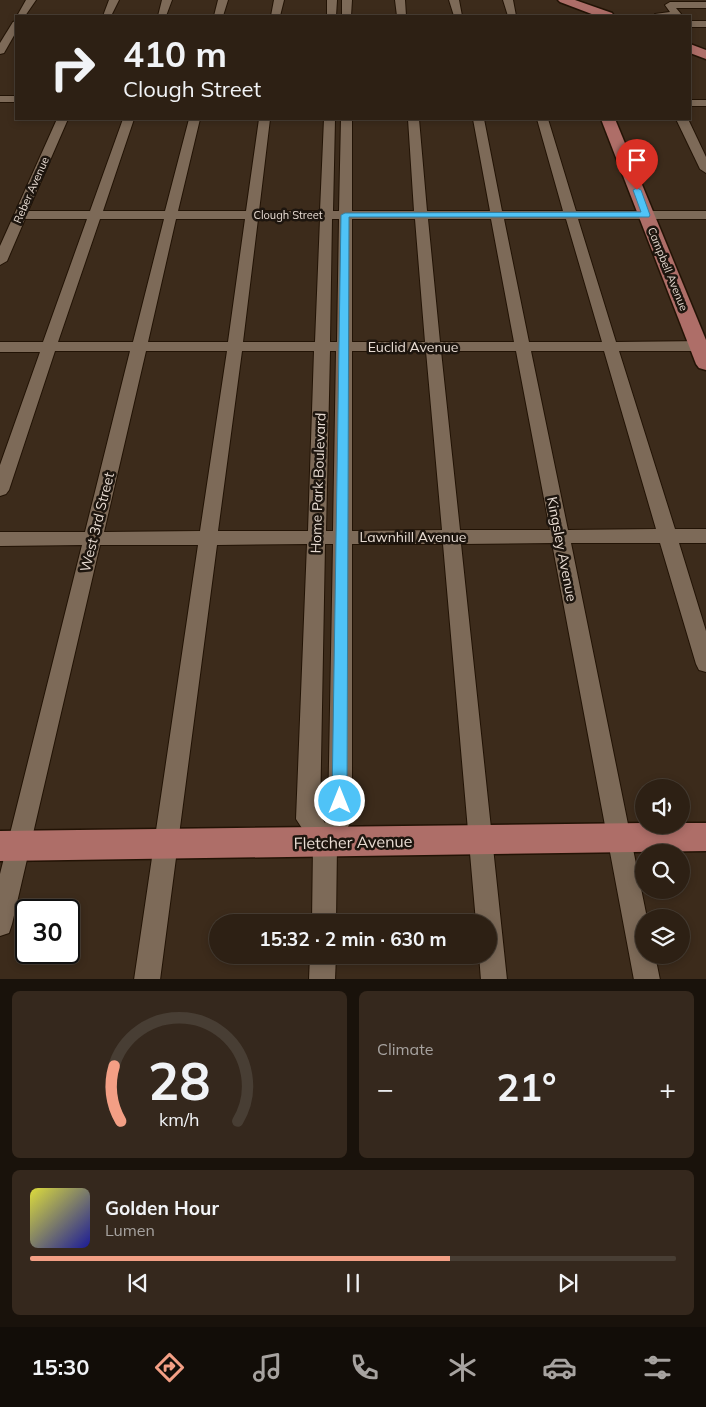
<!DOCTYPE html>
<meta charset="utf-8">
<style>
:root{--surface:#2d2014;--page:#35281d;--text:#f1f3f6;--muted:#a7a3a0;--line:#483e34;--accent:#f39f85}
body{margin:0;font-family:Mulish,sans-serif;background:var(--page);color:var(--text);height:100vh;display:flex;flex-direction:column;font-size:19px;white-space:nowrap}
*{box-sizing:border-box;margin:0}
p{font-size:16px;color:var(--muted)}
.icon{flex:none;width:28px;height:28px;fill:none;stroke:currentColor;stroke-width:2;stroke-linecap:round;stroke-linejoin:round}
.map{position:relative;height:979px;overflow:hidden}
.details{display:flex;flex-direction:column;gap:12px;padding:12px;background:#19120b;flex:1}
.details>*{flex:none}
.banner{position:absolute;left:15px;top:15px;width:676px;height:105px;border-radius:0px;box-shadow:0 2px 8px #0003,0 0 0 1px var(--line);background:#2d2014;color:var(--text);overflow:hidden}
.controls{position:absolute;left:635px;top:779px;display:grid;gap:10px}
.controls a{display:grid;place-items:center;width:55px;height:55px;border-radius:50%;background:var(--surface);box-shadow:0 2px 8px #0003,0 0 0 1px var(--line);font-size:25px}
.speed{position:absolute;left:15px;top:899px;display:flex;gap:10px;font-size:25px;font-weight:700;text-align:center}
.speed>*{display:grid;place-content:center;width:65px;height:65px;border-radius:50%;background:var(--surface);box-shadow:0 2px 8px #0003,0 0 0 1px var(--line);line-height:1}
.speed .limit{border:2px solid #111;border-radius:8px;background:#fff;color:#111}
.pin{position:absolute;display:grid;place-items:center;width:42px;height:42px;color:#fff;margin:-51px -21px;border-radius:50% 50% 50% 0;rotate:-45deg;box-shadow:0 0 5px #0007}
.pin .icon{rotate:45deg}
.me{position:absolute;width:55px;margin:-28px;rotate:0deg;stroke-linejoin:round;filter:drop-shadow(0 0 4px #0008)}
.turn{display:flex;align-items:center;gap:18px;height:105px;padding:0 25px;font-size:22px}
.turn .icon{width:65px;height:65px;stroke-width:2.5}
.turn b{display:block;font-size:35px;line-height:42px}
.big{font-size:38px;font-weight:700;line-height:1.1}
.details .widget{flex:1;display:flex;flex-direction:column;justify-content:center;gap:8px;min-width:0;padding:0 18px;border-radius:8px;background:var(--page)}
.details .dial{align-items:center;gap:0}
.dial svg{height:130px;overflow:visible;fill:none;stroke:var(--line);stroke-width:7;stroke-linecap:round;text-anchor:middle}
.dial text{fill:var(--text);stroke:none}
.song{display:flex;align-items:center;gap:15px}
.cover{width:60px;height:60px;border-radius:8px;background:linear-gradient(135deg,hsl(60 70% 55%),hsl(240 70% 35%))}
.played{height:5px;border-radius:2px;background:linear-gradient(90deg,var(--accent) 65%,var(--line) 65%)}
.keys{display:flex;justify-content:space-around;direction:ltr}
.heat{display:flex;justify-content:space-between;align-items:center;font-size:28px;direction:ltr}
.details .tiles{flex:1;display:grid;gap:12px;grid-template-columns:1fr 1fr}
.widget:last-child{grid-column:span 2}
.trip{position:absolute;left:209px;top:914px;width:288px;height:50px;border-radius:25px;background:var(--surface);box-shadow:0 2px 8px #0003,0 0 0 1px var(--line);font-weight:700;line-height:50px;text-align:center}
.menu{display:flex;height:80px;justify-content:space-around;align-items:center;background:#120d08;color:var(--muted)}
.menu .icon{width:35px;height:35px}
.menu .selected{color:var(--accent)}
.menu b{font-size:22px;color:var(--text)}
.map>svg:first-child{display:block}
</style>
<div class="map">
<svg width="706" height="980" viewBox="0 0 706 980">
<rect width="100%" height="100%" fill="#3c2b1b"/>
<g fill="none" stroke-linecap="round" stroke-linejoin="round">
<defs>
<g id="minor">
<path d="M 26,0 L 36,0 L 25,16 L 17,16 Z"/>
<path d="M 109,0 L 119,0 L 111,16 L 103,16 Z"/>
<path d="M 162,0 L 172,0 L 166,16 L 158,16 Z"/>
<path d="M 218,0 L 228,0 L 223,16 L 214,16 Z"/>
<path d="M 274,0 L 284,0 L 280,16 L 271,16 Z"/>
<path d="M 327,0 L 337,0 L 336,16 L 327,16 Z"/>
<path d="M 342,0 L 352,0 L 351,16 L 342,16 Z"/>
<path d="M 395,0 L 405,0 L 406,16 L 397,16 Z"/>
<path d="M 449,0 L 459,0 L 462,16 L 454,16 Z"/>
<path d="M 503,0 L 513,0 L 516,16 L 508,16 Z"/>
<path d="M 670,2 L 706,2 L 706,8 L 676,8 L 681,14 L 679,16 L 654,16 L 655,14 L 670,12 L 665,5 Z"/>
<path d="M 16,21 L 16,32 L 4,53 L 0,54 L 0,43 L 13,22 Z"/>
<rect x="690" y="21" width="16" height="6"/>
<rect x="0" y="96" width="16" height="6"/>
<rect x="690" y="100" width="16" height="6"/>
<path d="M 57,119 L 68,119 L 28,211 L 90,211 L 123,119 L 134,119 L 103,211 L 165,211 L 189,119 L 200,119 L 178,211 L 246,211 L 259,119 L 270,119 L 259,211 L 320,211 L 324,119 L 335,119 L 333,211 L 339,211 L 341,119 L 352,119 L 352,211 L 414,211 L 408,119 L 419,119 L 427,211 L 490,211 L 473,119 L 484,119 L 502,211 L 563,211 L 537,119 L 548,119 L 576,211 L 706,211 L 706,219 L 578,219 L 616,342 L 706,341 L 706,351 L 619,351 L 675,529 L 706,529 L 706,543 L 679,543 L 706,631 L 706,672 L 699,670 L 696,664 L 660,543 L 571,543 L 647,918 L 644,918 L 644,955 L 655,955 L 660,980 L 634,980 L 552,543 L 461,544 L 507,980 L 481,980 L 479,955 L 488,955 L 488,922 L 476,922 L 443,544 L 352,544 L 352,820 L 337,845 L 336,922 L 312,922 L 313,845 L 296,819 L 307,544 L 217,545 L 160,980 L 134,980 L 198,545 L 100,545 L 12,924 L 9,933 L 0,936 L 0,874 L 82,545 L 0,546 L 0,532 L 85,532 L 130,351 L 55,351 L 9,490 L 6,494 L 0,496 L 0,465 L 40,352 L 0,352 L 0,342 L 43,342 L 87,219 L 25,219 L 7,261 L 0,265 L 0,246 ZM 100,219 L 164,219 L 133,342 L 58,342 ZM 176,219 L 245,219 L 228,342 L 148,342 ZM 258,219 L 320,219 L 315,342 L 243,342 ZM 332,219 L 339,219 L 337,342 L 330,342 ZM 352,219 L 415,219 L 425,342 L 352,342 ZM 428,219 L 491,219 L 514,342 L 440,342 ZM 504,219 L 566,219 L 602,342 L 529,342 ZM 146,351 L 227,351 L 200,531 L 104,532 ZM 242,351 L 314,351 L 308,531 L 218,531 ZM 330,351 L 336,351 L 333,531 L 326,531 ZM 352,351 L 426,351 L 442,530 L 352,531 ZM 441,351 L 516,351 L 550,530 L 460,530 ZM 531,351 L 604,351 L 656,529 L 568,530 ZM 325,544 L 333,544 L 328,817 L 325,823 L 320,816 Z"/>
<path d="M 676,119 L 688,119 L 706,157 L 706,173 L 700,169 Z"/>
<path d="M 310,955 L 336,955 L 335,980 L 309,980 Z"/>
</g>
<g id="major">
<path d="M 558,0 L 575,0 L 612,13 L 614,16 L 597,16 L 560,2 Z"/>
<path d="M 690,44 L 706,50 L 706,59 L 690,53 Z"/>
<path d="M 601,119 L 615,119 L 706,340 L 706,370 L 699,368 L 696,364 Z"/>
<path d="M 644,823 L 644,825 L 681,825 L 681,823 L 706,823 L 706,851 L 0,861 L 0,831 Z"/>
</g>
</defs>
<!-- minor casing -->
<use href="#minor" stroke="#221305" stroke-width="2"/>
<!-- major casing -->
<use href="#major" stroke="#221305" stroke-width="3"/>
<!-- minor -->
<use href="#minor" fill="#7d6a58" fill-rule="evenodd"/>
<!-- major -->
<use href="#major" fill="#ae6e68" fill-rule="evenodd"/>
</g>
<!-- route -->
<path fill="#4fc3f7" stroke="#337fa1" d="M 637,188 L 641,190 L 650,215 L 649,217 L 349,217 L 347,801 L 345,806 L 340,808 L 334,806 L 332,801 L 341,215 L 345,213 L 641,212 L 633,190 Z"/>
<g text-anchor="middle" stroke-width="5" stroke-linejoin="round" paint-order="stroke">
<!-- far-street labels -->
<g font-size="11" fill="#e8dcd3" stroke="#1d150e">
<text transform="translate(31 190) rotate(-66)" y="4">Reber Avenue</text>
<text x="288" y="219">Clough Street</text>
<text transform="translate(668 269) rotate(68)" y="4">Campbell Avenue</text>
</g>
<!-- street labels -->
<g font-size="14" fill="#e8dcd3" stroke="#1d150e">
<text x="413" y="352">Euclid Avenue</text>
<text transform="translate(318 483) rotate(-88)" y="5">Home Park Boulevard</text>
<text transform="translate(97 522) rotate(-76)" y="5">West 3rd Street</text>
<text x="413" y="542">Lawnhill Avenue</text>
<text transform="translate(562 549) rotate(79)" y="5">Kingsley Avenue</text>
</g>
<!-- near-street labels -->
<g font-size="16" fill="#e8dcd3" stroke="#1d150e">
<text transform="translate(353 842) rotate(-1)" y="6">Fletcher Avenue</text>
</g>
</g>
</svg>
<div class="controls">
<a><svg class="icon" aria-label="sound" viewBox="0 0 24 24"><path d="M4 9h4l5-4v14l-5-4H4zM17 9q2 3 0 6"/></svg></a>
<a><svg class="icon" aria-label="search" viewBox="0 0 24 24"><circle cx="10" cy="10" r="6"/><path d="M15 15l6 6"/></svg></a>
<a><svg class="icon" aria-label="layers" viewBox="0 0 24 24"><path d="M12 4l9 5-9 5-9-5zM3 14l9 5 9-5"/></svg></a>
</div>
<div class="speed"><div class="limit">30</div></div>
<div class="pin" style="left:637px;top:190px;background:#d93025"><svg class="icon" aria-label="arrive" viewBox="0 0 24 24"><path d="M6 21V4h12l-3 4 3 4H6"/></svg></div>
<svg class="me" style="left:340px;top:801px" viewBox="-20 -20 40 40"><circle r="17" fill="#4fc3f7" stroke="#fff" stroke-width="3"/><path d="M0-11L8 9 0 5-8 9z" fill="#fff"/></svg>
<div class="trip">15:32 · 2 min · 630 m</div>
<div class="banner">
<div class="turn"><svg class="icon" aria-label="right" viewBox="0 0 24 24"><path d="M7 20v-9h11M14 6l5 5-5 5"/></svg><div><b>410 m</b>Clough Street</div></div>
</div>
</div>
<section class="details">
<div class="tiles">
<div class="widget dial"><svg viewBox="0 0 100 80">
<path d="M14 69A42 42 0 1 1 86 69"/>
<path d="M14 69A42 42 0 0 1 10 35" stroke="#f39f85"/>
<text x="50" y="56" font-size="32" font-weight="700">28</text>
<text x="50" y="72" font-size="11">km/h</text>
</svg></div>
<div class="widget"><p>Climate</p>
<div class="heat"><a>−</a><b class="big">21°</b><a>+</a></div>
</div>
<div class="widget">
<div class="song"><i class="cover"></i><div><b>Golden Hour</b><p>Lumen</p></div></div>
<div class="played"></div>
<div class="keys"><svg class="icon" aria-label="previous" viewBox="0 0 24 24"><path d="M18 5L8 12l10 7zM5 5v14"/></svg><svg class="icon" aria-label="pause" viewBox="0 0 24 24"><path d="M8 5v14M16 5v14"/></svg><svg class="icon" aria-label="next" viewBox="0 0 24 24"><path d="M6 5l10 7-10 7zM19 5v14"/></svg></div>
</div>
</div>
</section>
<nav class="menu">
<b>15:30</b>
<svg class="icon selected" aria-label="directions" viewBox="0 0 24 24"><path d="M12 3l9 9-9 9-9-9zM9 14v-3h6M13 9l2 2-2 2"/></svg>
<svg class="icon" aria-label="music" viewBox="0 0 24 24"><path d="M9 18V5l10-2v13"/><circle cx="6" cy="18" r="3"/><circle cx="16" cy="16" r="3"/></svg>
<svg class="icon" aria-label="phone" viewBox="0 0 24 24"><path d="M5 4h4l2 5-3 2q2 4 5 5l2-3 5 2v4C11 20 4 13 5 4z"/></svg>
<svg class="icon" aria-label="climate" viewBox="0 0 24 24"><path d="M12 3v18M4 7l16 10M4 17L20 7"/></svg>
<svg class="icon" aria-label="car" viewBox="0 0 24 24"><path d="M5 17H2v-5l4-1 3-4h7l3 4 3 1v5h-3M9 17h6M6 11h13"/><circle cx="7" cy="17" r="2"/><circle cx="17" cy="17" r="2"/></svg>
<svg class="icon" aria-label="filters" viewBox="0 0 24 24"><path d="M4 7h16M4 17h16"/><circle cx="9" cy="7" r="2"/><circle cx="15" cy="17" r="2"/></svg>
</nav>
